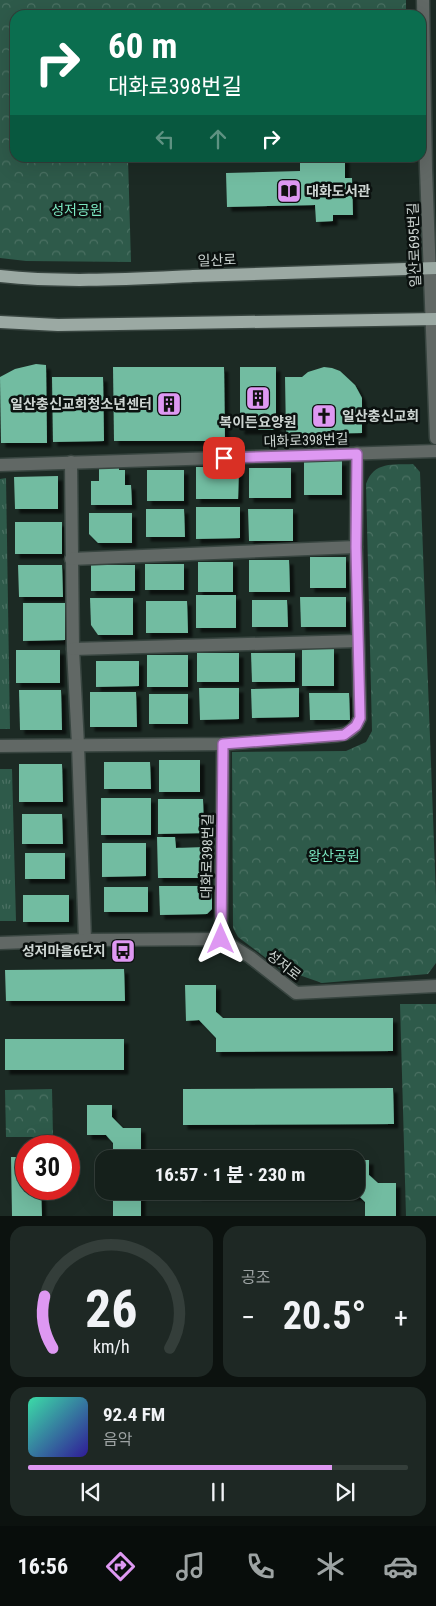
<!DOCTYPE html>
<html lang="ko">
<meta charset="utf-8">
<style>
:root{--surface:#15201b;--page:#1e2824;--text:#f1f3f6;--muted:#9da3a3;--line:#343e3a;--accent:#de98f2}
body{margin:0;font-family:"Roboto Condensed","Noto Sans KR",sans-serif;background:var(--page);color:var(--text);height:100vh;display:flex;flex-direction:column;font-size:19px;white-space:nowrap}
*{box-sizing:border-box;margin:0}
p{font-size:16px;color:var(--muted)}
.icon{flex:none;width:28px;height:28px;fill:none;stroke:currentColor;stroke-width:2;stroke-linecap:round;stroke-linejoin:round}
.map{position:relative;height:1216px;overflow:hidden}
.drawer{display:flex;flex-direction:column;gap:10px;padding:10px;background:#0c120f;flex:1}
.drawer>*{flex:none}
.banner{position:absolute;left:10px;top:10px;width:416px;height:152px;border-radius:15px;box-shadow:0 5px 20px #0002,0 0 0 1px var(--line);background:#0b6e4f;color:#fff;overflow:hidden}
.speed{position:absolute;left:15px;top:1135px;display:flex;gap:10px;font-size:25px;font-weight:700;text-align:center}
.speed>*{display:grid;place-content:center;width:65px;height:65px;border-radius:50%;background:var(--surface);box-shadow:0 5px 20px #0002,0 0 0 1px var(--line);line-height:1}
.speed .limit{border:8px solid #d22;background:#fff;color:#111}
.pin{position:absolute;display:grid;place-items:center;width:42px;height:42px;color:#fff;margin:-21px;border-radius:10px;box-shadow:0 2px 8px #0006}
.me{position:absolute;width:55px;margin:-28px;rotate:0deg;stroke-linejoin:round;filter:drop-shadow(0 0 4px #0008)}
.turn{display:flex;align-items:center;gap:18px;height:105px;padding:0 15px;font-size:22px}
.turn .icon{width:65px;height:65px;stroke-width:2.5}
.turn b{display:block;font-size:35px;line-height:42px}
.lanes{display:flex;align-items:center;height:48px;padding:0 15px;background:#0003;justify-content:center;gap:25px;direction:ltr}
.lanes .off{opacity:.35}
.big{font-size:38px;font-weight:700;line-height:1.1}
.drawer .tile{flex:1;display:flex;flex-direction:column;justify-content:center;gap:8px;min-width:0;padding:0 18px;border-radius:15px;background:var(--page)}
.drawer .dial{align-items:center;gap:0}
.dial svg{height:130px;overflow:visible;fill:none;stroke:var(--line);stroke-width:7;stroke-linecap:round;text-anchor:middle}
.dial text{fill:var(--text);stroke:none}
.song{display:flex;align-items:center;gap:15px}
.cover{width:60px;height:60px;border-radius:8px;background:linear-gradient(135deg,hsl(160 70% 55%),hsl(250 70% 35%))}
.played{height:5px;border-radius:2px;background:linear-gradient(90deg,var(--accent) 80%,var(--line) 80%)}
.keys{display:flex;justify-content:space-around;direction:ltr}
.heat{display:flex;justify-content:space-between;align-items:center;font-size:28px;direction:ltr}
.drawer .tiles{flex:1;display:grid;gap:10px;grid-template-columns:1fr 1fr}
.tile:last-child{grid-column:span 2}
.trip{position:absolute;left:95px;top:1150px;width:270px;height:50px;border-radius:15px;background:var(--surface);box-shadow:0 5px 20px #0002,0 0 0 1px var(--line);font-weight:700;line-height:50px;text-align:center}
.menu{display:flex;height:80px;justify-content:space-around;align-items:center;background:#080d0b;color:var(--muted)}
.menu .icon{width:35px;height:35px}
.menu .current{color:var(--accent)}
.menu b{font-size:22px;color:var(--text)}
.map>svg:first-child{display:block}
</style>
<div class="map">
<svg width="436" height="1216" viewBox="0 0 436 1216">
<defs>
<pattern id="grass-tufts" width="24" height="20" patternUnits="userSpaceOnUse" patternTransform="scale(1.25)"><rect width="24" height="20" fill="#2e5a4a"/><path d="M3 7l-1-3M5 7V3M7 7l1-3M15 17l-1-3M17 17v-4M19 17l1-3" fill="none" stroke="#4b7163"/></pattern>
<pattern id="park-crowns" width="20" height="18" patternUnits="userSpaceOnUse" patternTransform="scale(1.25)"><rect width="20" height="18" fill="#2e5a4a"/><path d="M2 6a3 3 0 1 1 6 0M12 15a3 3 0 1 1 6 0" fill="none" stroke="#4b7163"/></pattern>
<filter id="shadow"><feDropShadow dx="4.5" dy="4.5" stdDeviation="1" flood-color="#0009"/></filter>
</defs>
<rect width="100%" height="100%" fill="#1c2a24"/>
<!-- grass -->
<g fill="url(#grass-tufts)">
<path d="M 6,478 L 10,729 L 0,729 L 0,479 Z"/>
<path d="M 0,769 L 12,769 L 16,921 L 0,921 Z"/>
</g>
<!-- park -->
<g fill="url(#park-crowns)">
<path d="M 0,0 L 406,0 L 406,15 L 15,15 L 15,158 L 128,158 L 131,262 L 26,261 L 0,258 Z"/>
<path d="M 413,464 L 420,472 L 436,896 L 436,963 L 428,974 L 322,983 L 279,968 L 238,937 L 233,928 L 232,752 L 346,751 L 366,742 L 372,731 L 366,484 C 374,461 393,465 413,464 Z"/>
<path d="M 400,1004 L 436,1004 L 436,1216 L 406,1216 Z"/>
<path d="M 52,1089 L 53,1137 L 6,1137 L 5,1090 Z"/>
</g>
<!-- building -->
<g fill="#72bca1" filter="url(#shadow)">
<path d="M 300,158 L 345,158 L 345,178 L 352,178 L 353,215 L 333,215 L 333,221 L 316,222 L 315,205 L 227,207 L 226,173 L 300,171 Z"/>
<path d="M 36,364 L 46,365 L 47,443 L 1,443 L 0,377 L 15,369 Z"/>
<path d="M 113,367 L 224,367 L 225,441 L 114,441 Z"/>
<rect x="240" y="367" width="36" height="63"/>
<path d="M 324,367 L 332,368 L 340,371 L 355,385 L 362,398 L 362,433 L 286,434 L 285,377 L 302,377 L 308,372 Z"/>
<path d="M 52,377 L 103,377 L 104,441 L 53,442 Z"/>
<rect x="304" y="461" width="38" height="34"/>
<path d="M 99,467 L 119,467 L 119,470 L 125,470 L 125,485 L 131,485 L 132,505 L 91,505 L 91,481 L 99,481 Z"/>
<path d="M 196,467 L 239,467 L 238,499 L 196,499 Z"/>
<rect x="249" y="468" width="42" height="30"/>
<rect x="147" y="470" width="37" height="31"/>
<path d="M 58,476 L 58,509 L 15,509 L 14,477 Z"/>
<path d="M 196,507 L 240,507 L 240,538 L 196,539 Z"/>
<path d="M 146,509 L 184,509 L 185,537 L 146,537 Z"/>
<path d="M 248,509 L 293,509 L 293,541 L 249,541 Z"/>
<path d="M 89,513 L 132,513 L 132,543 L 98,543 L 89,534 Z"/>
<rect x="15" y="522" width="47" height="32"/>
<rect x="310" y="557" width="36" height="31"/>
<path d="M 249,560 L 289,560 L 290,592 L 249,592 Z"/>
<rect x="198" y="562" width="35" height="30"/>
<rect x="145" y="564" width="39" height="26"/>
<path d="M 18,565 L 62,565 L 63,597 L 19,597 Z"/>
<rect x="91" y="565" width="44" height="26"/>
<rect x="196" y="595" width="40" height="33"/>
<path d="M 300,597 L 346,597 L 346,627 L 301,627 Z"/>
<path d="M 90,598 L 133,598 L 133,635 L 98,635 L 91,625 Z"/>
<path d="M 252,600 L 287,600 L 288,627 L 252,627 Z"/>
<path d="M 146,601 L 187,601 L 188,633 L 146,633 Z"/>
<path d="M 23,603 L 65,603 L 65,640 L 23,641 Z"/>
<rect x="302" y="649" width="32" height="37"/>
<rect x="16" y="650" width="44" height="33"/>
<rect x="197" y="653" width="42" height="29"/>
<path d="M 251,653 L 295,653 L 295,682 L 252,682 Z"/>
<rect x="147" y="655" width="41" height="32"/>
<path d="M 96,661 L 139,661 L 139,686 L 96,687 Z"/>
<path d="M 199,688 L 239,688 L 239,719 L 200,720 Z"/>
<path d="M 299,688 L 299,717 L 252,718 L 251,689 Z"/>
<path d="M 19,690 L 61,690 L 62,730 L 20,730 Z"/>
<path d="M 90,692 L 136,692 L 137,727 L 90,727 Z"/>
<path d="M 309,693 L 349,693 L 350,720 L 310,720 Z"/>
<rect x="149" y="694" width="39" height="30"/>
<rect x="159" y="760" width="41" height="32"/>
<path d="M 104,762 L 150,762 L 151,789 L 104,789 Z"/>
<path d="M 19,764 L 62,764 L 63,802 L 19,802 Z"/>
<rect x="101" y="798" width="50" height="37"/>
<path d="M 158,799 L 203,799 L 204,833 L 158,834 Z"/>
<path d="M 22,814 L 62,814 L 63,844 L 22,844 Z"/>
<path d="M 157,837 L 175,837 L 176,848 L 205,847 L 205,878 L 158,878 Z"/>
<path d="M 102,843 L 146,843 L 146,876 L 102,877 Z"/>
<rect x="25" y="853" width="40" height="26"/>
<path d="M 159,886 L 212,886 L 212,909 L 207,914 L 160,915 Z"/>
<rect x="104" y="887" width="44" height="25"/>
<rect x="23" y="895" width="46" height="27"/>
<path d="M 124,969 L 125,1001 L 6,1001 L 5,970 Z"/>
<path d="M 185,985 L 216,985 L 216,1012 L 223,1018 L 393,1018 L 393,1051 L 216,1052 L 216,1038 L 199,1020 L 186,1021 Z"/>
<rect x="5" y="1039" width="119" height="31"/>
<path d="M 393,1088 L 394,1124 L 183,1125 L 183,1089 Z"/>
<path d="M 87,1105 L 112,1105 L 112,1117 L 123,1128 L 141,1128 L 141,1159 L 113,1159 L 113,1143 L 106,1135 L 87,1135 Z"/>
<path d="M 11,1157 L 26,1157 L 26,1189 L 41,1189 L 42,1216 L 12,1216 Z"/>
<path d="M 356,1160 L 369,1160 L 369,1175 L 378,1183 L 396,1183 L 396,1216 L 365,1216 L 365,1202 L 359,1196 L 197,1196 L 197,1191 L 356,1191 Z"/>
<rect x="113" y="1191" width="28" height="25"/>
</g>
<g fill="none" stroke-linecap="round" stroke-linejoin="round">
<defs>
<g id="minor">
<path d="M 423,0 L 426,169 L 436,438"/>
<path d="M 71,462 L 73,649 L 78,745 L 85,940"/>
<path d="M 0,465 L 436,451"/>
<path d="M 71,559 L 356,547"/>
<path d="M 73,649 L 357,641"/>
<path d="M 0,746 L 223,744 L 331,736 C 346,735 354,732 360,718 L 356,547 L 357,453"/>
<path d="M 221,939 L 223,744"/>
<path d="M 0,943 L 85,940 L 221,939 L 250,957 L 296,993 L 436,986"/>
</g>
<g id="major">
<path d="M 0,276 C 64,283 129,279 193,276 C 274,273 355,270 436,268"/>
<path d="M 0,322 L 58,325 L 436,319"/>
</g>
</defs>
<!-- minor casing -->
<use href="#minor" stroke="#384540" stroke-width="15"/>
<!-- major casing -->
<use href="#major" stroke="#384540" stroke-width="15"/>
<!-- minor -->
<use href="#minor" stroke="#616865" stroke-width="12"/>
<!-- major -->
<use href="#major" stroke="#9ba9a3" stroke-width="12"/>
</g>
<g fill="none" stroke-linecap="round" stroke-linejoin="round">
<defs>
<path id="route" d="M 221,939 L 223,744 L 344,735 L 356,726 L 360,718 L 356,547 L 357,454 L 224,458"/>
</defs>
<!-- route casing -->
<use href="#route" stroke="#90639d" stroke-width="12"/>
<!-- route -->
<use href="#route" stroke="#de98f2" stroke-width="9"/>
</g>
<!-- icons -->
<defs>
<symbol id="library-square" viewBox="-11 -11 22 22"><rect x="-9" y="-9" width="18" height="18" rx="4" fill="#de98f2" stroke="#0b110f"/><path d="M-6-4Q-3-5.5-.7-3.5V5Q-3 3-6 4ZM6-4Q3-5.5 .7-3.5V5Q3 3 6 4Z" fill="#111"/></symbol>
<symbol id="building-square" viewBox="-11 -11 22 22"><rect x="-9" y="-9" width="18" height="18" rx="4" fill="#de98f2" stroke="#0b110f"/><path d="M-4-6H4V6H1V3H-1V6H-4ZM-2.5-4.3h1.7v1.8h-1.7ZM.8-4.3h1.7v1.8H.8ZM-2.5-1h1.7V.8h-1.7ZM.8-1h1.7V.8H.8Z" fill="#111"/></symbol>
<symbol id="church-square" viewBox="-11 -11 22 22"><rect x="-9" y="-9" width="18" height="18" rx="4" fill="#de98f2" stroke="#0b110f"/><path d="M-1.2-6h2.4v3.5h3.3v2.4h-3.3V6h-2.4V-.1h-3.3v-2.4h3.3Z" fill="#111"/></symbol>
<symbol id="bus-square" viewBox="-11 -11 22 22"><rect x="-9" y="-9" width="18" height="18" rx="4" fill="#de98f2" stroke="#0b110f"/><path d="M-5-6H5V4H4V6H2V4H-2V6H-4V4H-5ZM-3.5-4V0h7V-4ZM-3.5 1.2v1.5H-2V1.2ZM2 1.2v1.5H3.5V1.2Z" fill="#111"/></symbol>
</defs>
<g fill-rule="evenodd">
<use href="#library-square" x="275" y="177" width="28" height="28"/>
<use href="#building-square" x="244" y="384" width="28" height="28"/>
<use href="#building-square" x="155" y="390" width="28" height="28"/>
<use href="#church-square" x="310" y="402" width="28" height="28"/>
<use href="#bus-square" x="109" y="937" width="28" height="28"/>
</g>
<g text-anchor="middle" stroke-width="5" stroke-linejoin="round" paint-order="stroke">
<!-- poi labels -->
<g font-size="14" font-weight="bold" fill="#cdd5d2" stroke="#0b110f" text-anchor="start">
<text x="306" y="196">대화도서관</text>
<text x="152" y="409" text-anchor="end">일산충신교회청소년센터</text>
<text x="342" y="421">일산충신교회</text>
<text x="258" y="427" text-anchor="middle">복이든요양원</text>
<text x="106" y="956" text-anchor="end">성저마을6단지</text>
</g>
<!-- park labels -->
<g font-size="14" fill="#7be6c0" stroke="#0b110f">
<text x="77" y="215">성저공원</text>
<text x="334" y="861">왕산공원</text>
</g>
<!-- street labels -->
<g font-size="14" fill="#cdd5d2" stroke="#0b110f">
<text transform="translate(414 245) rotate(-92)" y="5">일산로695번길</text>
<text transform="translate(217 260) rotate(-2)" y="5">일산로</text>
<text transform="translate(306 440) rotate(-2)" y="5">대화로398번길</text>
<text transform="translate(207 856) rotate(-89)" y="5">대화로398번길</text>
<text transform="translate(284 965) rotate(38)" y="5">성저로</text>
</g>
</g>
</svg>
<div class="speed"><div class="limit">30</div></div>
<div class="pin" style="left:224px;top:458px;background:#d93025"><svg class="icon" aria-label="arrive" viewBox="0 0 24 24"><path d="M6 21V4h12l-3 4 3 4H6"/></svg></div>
<svg class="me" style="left:221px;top:939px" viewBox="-20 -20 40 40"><path d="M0-17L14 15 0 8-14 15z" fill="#de98f2" stroke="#fff" stroke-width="4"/></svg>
<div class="trip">16:57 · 1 분 · 230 m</div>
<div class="banner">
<div class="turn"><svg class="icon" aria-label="right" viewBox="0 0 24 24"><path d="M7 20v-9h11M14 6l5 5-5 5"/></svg><div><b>60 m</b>대화로398번길</div></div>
<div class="lanes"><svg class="icon off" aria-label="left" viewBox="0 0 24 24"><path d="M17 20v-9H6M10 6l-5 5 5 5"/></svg><svg class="icon off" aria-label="ahead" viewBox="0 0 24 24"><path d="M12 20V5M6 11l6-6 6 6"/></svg><svg class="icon" aria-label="right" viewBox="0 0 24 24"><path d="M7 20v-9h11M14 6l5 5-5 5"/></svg></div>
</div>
</div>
<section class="drawer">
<div class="tiles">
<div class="tile dial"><svg viewBox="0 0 100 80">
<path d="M14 69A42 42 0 1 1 86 69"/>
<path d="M14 69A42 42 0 0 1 9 37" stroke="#de98f2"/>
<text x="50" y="56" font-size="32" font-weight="700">26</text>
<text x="50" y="72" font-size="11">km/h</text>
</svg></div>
<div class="tile"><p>공조</p>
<div class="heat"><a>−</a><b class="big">20.5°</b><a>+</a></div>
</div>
<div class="tile">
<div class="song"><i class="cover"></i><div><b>92.4 FM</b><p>음악</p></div></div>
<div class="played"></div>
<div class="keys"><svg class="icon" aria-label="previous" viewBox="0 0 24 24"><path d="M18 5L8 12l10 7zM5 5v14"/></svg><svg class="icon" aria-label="pause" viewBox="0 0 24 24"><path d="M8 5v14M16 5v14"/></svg><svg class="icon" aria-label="next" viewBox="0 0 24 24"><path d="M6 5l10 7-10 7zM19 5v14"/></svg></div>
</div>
</div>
</section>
<nav class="menu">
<b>16:56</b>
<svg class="icon current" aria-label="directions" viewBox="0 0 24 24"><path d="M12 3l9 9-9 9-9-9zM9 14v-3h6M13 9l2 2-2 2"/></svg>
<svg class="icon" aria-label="music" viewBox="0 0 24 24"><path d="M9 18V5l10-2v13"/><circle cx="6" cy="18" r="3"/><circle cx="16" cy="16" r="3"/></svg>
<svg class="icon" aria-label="phone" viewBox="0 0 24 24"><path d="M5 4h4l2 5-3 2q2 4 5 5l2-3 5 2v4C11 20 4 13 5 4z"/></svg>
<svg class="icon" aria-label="climate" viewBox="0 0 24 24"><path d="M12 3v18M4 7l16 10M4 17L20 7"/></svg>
<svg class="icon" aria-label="car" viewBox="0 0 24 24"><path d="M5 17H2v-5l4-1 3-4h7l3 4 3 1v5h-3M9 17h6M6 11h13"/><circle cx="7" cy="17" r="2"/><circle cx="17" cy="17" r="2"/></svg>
</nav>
